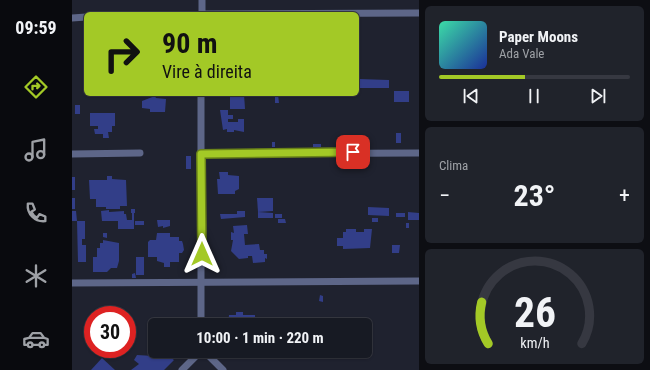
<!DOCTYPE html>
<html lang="pt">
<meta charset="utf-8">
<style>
:root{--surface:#171a23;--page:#20232b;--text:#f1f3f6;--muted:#9ea1a6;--line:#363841;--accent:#a3c926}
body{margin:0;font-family:"Roboto Condensed",sans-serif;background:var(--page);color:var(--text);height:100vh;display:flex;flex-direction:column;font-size:15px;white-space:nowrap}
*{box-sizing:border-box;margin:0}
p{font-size:13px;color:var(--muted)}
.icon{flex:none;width:22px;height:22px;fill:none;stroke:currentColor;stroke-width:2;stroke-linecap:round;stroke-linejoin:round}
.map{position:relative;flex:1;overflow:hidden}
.panel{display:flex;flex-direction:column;gap:6px;padding:6px;background:#0d0e13;width:231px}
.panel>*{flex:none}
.hud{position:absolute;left:12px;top:12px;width:275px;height:84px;border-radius:6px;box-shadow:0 1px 3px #0004,0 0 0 1px var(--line);background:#a3c926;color:#111;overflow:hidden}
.speed{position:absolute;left:12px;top:306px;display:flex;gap:8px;font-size:20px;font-weight:700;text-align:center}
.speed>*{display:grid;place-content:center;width:52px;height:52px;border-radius:50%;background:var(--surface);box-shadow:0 1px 3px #0004,0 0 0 1px var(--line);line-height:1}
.speed .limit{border:6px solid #d22;background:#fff;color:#111}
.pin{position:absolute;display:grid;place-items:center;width:34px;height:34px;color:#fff;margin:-17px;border-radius:8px;box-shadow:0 2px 6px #0006}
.me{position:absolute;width:44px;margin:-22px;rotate:0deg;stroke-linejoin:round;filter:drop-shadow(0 0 3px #0008)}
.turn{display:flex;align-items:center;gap:14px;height:84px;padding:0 12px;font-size:18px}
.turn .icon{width:52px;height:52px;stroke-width:2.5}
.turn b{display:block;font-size:28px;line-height:34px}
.big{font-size:30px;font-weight:700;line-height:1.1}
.panel .tile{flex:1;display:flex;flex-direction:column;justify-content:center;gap:6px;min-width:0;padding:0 14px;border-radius:6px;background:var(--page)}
.panel .dial{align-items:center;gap:0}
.dial svg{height:104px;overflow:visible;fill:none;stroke:var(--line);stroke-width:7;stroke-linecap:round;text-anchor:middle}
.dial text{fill:var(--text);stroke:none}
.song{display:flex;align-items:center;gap:12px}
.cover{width:48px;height:48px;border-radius:6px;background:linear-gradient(135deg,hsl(160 70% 55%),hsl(230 70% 35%))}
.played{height:4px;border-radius:2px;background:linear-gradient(90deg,var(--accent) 45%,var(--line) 45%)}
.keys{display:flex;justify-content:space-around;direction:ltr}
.heat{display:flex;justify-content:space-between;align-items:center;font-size:22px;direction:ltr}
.trip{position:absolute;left:76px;top:318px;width:224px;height:40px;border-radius:6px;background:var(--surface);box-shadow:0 1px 3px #0004,0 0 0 1px var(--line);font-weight:700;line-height:40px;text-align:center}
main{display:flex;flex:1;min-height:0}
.dock{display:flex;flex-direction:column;width:72px;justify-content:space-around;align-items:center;background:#090a0e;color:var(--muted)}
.dock .icon{width:28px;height:28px}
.dock .selected{color:var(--accent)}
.dock b{font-size:18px;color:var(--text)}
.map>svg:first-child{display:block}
</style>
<main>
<nav class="dock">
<b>09:59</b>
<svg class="icon selected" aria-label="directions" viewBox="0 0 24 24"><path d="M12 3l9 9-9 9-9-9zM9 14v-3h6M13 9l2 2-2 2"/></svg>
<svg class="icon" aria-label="music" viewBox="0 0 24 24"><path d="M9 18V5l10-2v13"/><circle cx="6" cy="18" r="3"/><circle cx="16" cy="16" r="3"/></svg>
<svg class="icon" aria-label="phone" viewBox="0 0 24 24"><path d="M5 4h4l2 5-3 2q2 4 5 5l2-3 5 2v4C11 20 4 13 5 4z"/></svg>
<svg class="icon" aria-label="climate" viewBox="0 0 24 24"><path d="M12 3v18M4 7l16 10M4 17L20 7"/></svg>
<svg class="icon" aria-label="car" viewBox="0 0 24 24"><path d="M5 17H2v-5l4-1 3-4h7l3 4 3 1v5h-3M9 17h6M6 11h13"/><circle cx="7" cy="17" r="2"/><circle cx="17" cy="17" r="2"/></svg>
</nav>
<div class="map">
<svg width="347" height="370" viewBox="0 0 347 370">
<rect width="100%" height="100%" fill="#1f222f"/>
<!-- building -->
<g fill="#323e88">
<path d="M 287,79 L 317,80 L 317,88 L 287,88 Z"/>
<rect x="322" y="91" width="15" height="11"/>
<path d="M 158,94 L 172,94 L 173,109 L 158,109 Z"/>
<path d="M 203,94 L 206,94 L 207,103 L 203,103 Z"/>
<path d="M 83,96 L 84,98 L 94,99 L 93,112 L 78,112 L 78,109 L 70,108 L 70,101 Z"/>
<rect x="3" y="105" width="5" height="9"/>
<path d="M 148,110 L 156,110 L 156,115 L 161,115 L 161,119 L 156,119 L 156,122 L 166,122 L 166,119 L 172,119 L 172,132 L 162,130 L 162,132 L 155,132 L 155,129 L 151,130 Z"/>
<path d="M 18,113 L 43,113 L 43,126 L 40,126 L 40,132 L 36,132 L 37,138 L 31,138 L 31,134 L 23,134 L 22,129 L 26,129 L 26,126 L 18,126 Z"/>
<rect x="324" y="133" width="5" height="10"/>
<rect x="200" y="142" width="3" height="5"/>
<rect x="241" y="144" width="8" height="3"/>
<rect x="114" y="156" width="5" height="13"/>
<path d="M 147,172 L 156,172 L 156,175 L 167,176 L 167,189 L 163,191 L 163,194 L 146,194 L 145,179 L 148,179 Z"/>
<path d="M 35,176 L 40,176 L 40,179 L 54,180 L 55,206 L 48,206 L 48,209 L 34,209 L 34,207 L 24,207 L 24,199 L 18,199 L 17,180 L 35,180 Z"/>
<rect x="0" y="177" width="3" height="13"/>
<rect x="0" y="198" width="3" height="11"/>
<path d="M 185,198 L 201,198 L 201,211 L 186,212 Z"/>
<path d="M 296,207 L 317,208 L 317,216 L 296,215 Z"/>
<rect x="59" y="209" width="4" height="4"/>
<path d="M 37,210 L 37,212 L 52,211 L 52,214 L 54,214 L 55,220 L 60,220 L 60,213 L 62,213 L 62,229 L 46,229 L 46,221 L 30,221 L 29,211 Z"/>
<path d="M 0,211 L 4,211 L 5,221 L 0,221 Z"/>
<path d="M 165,211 L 173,211 L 173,217 L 149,219 L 148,214 L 165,214 Z"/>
<path d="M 186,212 L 201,213 L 201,218 L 186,218 Z"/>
<path d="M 336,212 L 347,213 L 347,220 L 336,220 Z"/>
<rect x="324" y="213" width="9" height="4"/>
<rect x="203" y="214" width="7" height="4"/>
<rect x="300" y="218" width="6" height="4"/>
<path d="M 206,219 L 213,219 L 214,223 L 206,223 Z"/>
<path d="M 85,220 L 98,220 L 98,226 L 91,228 L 91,226 L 86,227 Z"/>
<path d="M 5,221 L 13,221 L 13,239 L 10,239 L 10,245 L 14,245 L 14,262 L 6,262 Z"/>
<rect x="63" y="221" width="9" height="4"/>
<rect x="334" y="223" width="3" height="5"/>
<path d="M 175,225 L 176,234 L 172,234 L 173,245 L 187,244 L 188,250 L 192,250 L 192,254 L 195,254 L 195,259 L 193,258 L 193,262 L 181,263 L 180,256 L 176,256 L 176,258 L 167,259 L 159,251 L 161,240 L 159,240 L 159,232 L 162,233 L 161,226 Z"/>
<path d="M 274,229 L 284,229 L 284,232 L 292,232 L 292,229 L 300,229 L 298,248 L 271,249 L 271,246 L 265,246 L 265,238 L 271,238 L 271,232 L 274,232 Z"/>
<path d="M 31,233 L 35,233 L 35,238 L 31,237 Z"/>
<path d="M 85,233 L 98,233 L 98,237 L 107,237 L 107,241 L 110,241 L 111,244 L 112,250 L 110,253 L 107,253 L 107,262 L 98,262 L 98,267 L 92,267 L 92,263 L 85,261 L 85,257 L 76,257 L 76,242 L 78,240 L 84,240 Z"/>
<path d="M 31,240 L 47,243 L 47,261 L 45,268 L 39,268 L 35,272 L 21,272 L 21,257 L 25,257 L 25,248 L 28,248 L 28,243 L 31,243 Z"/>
<path d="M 320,245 L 328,245 L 327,253 L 320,253 Z"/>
<rect x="64" y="257" width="8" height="18"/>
<path d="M 63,273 L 64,278 L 60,278 L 60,274 Z"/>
<path d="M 248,295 L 251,296 L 251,302 L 247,301 Z"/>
<path d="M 164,312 L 171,312 L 171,315 L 183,315 L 183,325 L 156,325 L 157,315 L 164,315 Z"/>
<path d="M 241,323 L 259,323 L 259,325 L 239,325 Z"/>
<path d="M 164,351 L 179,351 L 178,354 Z"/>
<path d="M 65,355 L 98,357 L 102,360 L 92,370 L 59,370 L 67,364 L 62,360 Z"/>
<path d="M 30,358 L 43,370 L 19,370 Z"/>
</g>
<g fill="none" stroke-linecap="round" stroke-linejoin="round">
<!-- street -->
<g stroke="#5d6688" stroke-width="7">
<path d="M 130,0 L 130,14"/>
<path d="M 130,14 L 347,13"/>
<path d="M 0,18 L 14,17"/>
<path d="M 0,154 L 68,153"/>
<path d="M 129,154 L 347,153"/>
<path d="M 0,283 L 347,281"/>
<path d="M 129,325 L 129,94"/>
<path d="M 110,370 L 129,351 L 134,353 L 151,370"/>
</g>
</g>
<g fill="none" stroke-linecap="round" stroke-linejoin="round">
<defs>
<path id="route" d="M 130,254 L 129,154 L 281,152"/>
</defs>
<!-- route casing -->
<use href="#route" stroke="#6a8319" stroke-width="10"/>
<!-- route -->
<use href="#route" stroke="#a3c926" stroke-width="7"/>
</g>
</svg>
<div class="speed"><div class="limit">30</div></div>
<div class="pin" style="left:281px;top:152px;background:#d93025"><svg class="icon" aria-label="arrive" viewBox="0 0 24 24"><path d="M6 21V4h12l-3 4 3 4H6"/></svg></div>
<svg class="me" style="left:130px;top:254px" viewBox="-20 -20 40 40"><path d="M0-17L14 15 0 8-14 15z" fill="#a3c926" stroke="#fff" stroke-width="4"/></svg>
<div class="trip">10:00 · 1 min · 220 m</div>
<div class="hud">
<div class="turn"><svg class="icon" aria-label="right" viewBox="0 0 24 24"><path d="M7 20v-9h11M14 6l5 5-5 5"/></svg><div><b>90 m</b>Vire à direita</div></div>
</div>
</div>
<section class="panel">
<div class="tile">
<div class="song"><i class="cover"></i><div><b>Paper Moons</b><p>Ada Vale</p></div></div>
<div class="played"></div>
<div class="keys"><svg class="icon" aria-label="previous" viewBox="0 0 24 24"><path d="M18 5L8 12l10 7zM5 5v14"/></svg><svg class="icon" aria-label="pause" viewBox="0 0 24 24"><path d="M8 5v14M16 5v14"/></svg><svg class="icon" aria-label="next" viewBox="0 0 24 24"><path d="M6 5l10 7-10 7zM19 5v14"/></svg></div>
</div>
<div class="tile"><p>Clima</p>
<div class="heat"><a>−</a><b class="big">23°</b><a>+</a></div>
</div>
<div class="tile dial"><svg viewBox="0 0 100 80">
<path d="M14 69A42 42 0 1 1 86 69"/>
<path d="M14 69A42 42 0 0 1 9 37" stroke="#a3c926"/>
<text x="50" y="56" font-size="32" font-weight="700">26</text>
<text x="50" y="72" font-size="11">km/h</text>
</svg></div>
</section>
</main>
